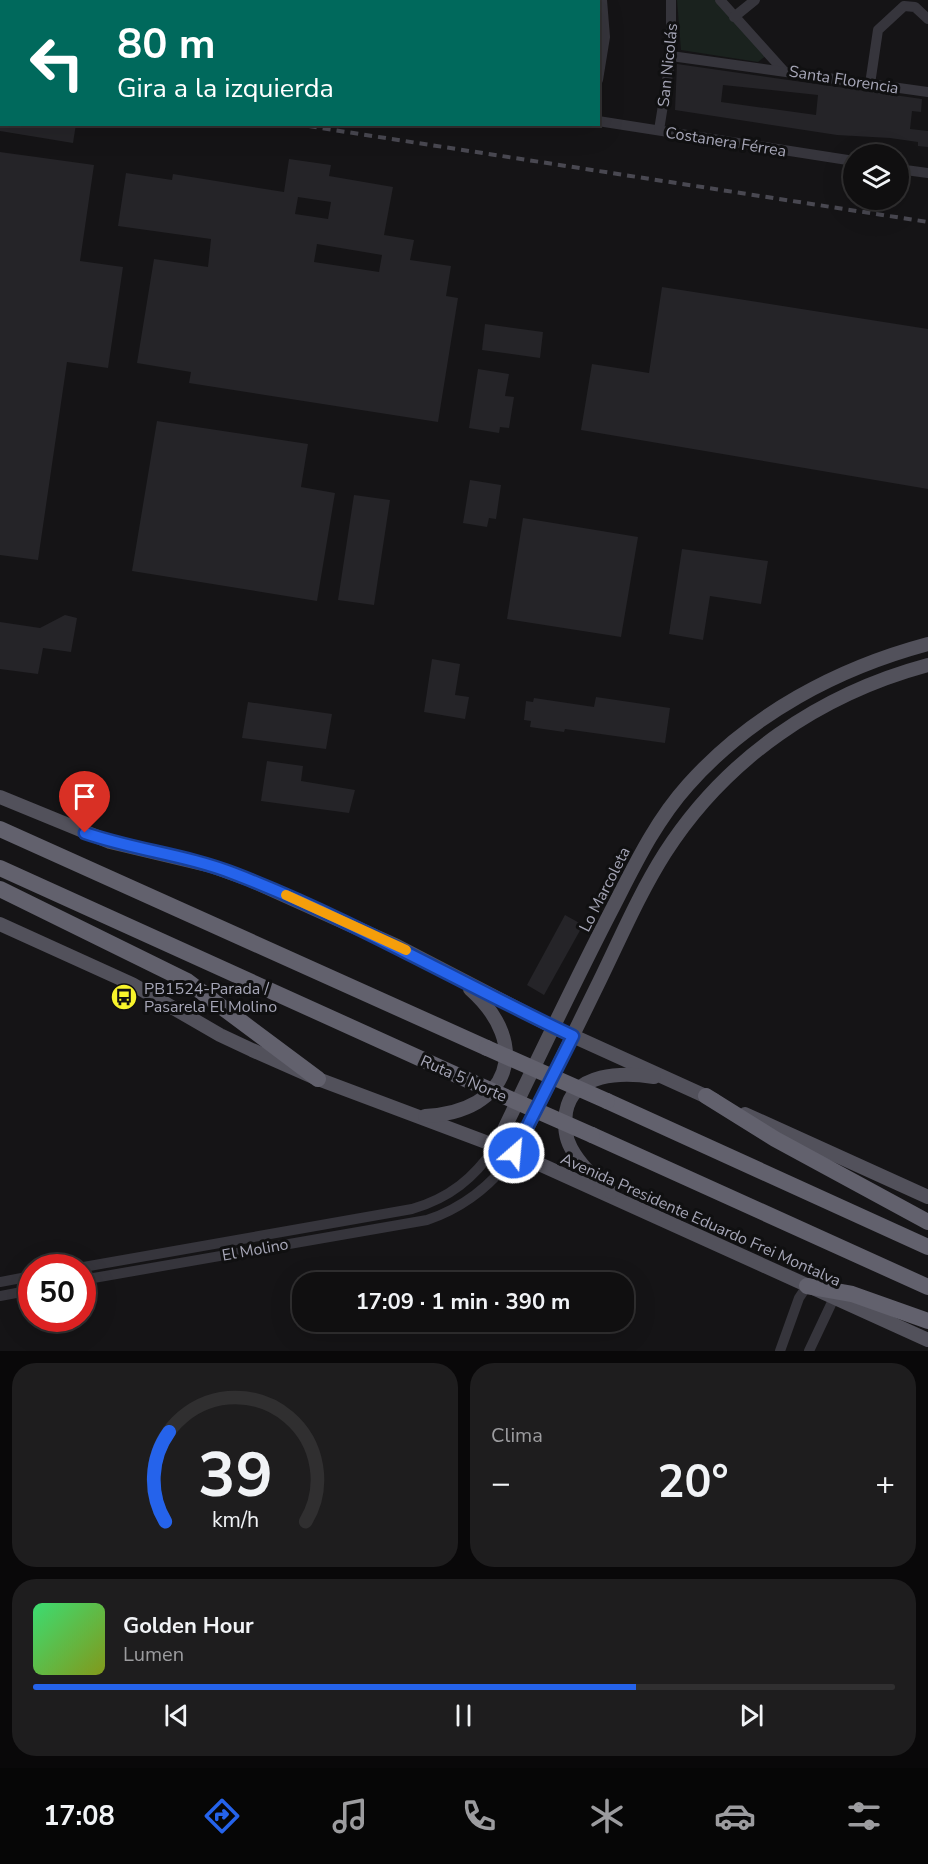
<!DOCTYPE html>
<html lang="es">
<meta charset="utf-8">
<style>
:root{--surface:#100f10;--page:#1e1d1e;--text:#f1f3f6;--muted:#9c9c9f;--line:#302f30;--accent:#2563eb}
body{margin:0;font-family:"Nunito Sans",sans-serif;background:var(--page);color:var(--text);height:100vh;display:flex;flex-direction:column;font-size:22px;white-space:nowrap}
*{box-sizing:border-box;margin:0}
p{font-size:20px;color:var(--muted)}
.icon{flex:none;width:33px;height:33px;fill:none;stroke:currentColor;stroke-width:2;stroke-linecap:round;stroke-linejoin:round}
.map{position:relative;height:1351px;overflow:hidden}
.panel{display:flex;flex-direction:column;gap:12px;padding:12px;background:#090809;flex:1}
.panel>*{flex:none}
.guide{position:absolute;left:0px;top:0px;width:600px;height:126px;box-shadow:0 6px 24px #0002,0 0 0 2px var(--line);background:#00695c;color:#fff;overflow:hidden}
.controls{position:absolute;left:843px;top:144px;display:grid;gap:12px}
.controls a{display:grid;place-items:center;width:66px;height:66px;border-radius:50%;background:var(--surface);box-shadow:0 6px 24px #0002,0 0 0 2px var(--line);font-size:30px}
.speed{position:absolute;left:18px;top:1254px;display:flex;gap:12px;font-size:30px;font-weight:700;text-align:center}
.speed>*{display:grid;place-content:center;width:78px;height:78px;border-radius:50%;background:var(--surface);box-shadow:0 6px 24px #0002,0 0 0 2px var(--line);line-height:1}
.speed .limit{border:9px solid #d22;background:#fff;color:#111}
.pin{position:absolute;display:grid;place-items:center;width:51px;height:51px;color:#fff;margin:-62px -26px;border-radius:50% 50% 50% 0;rotate:-45deg;box-shadow:0 0 6px #0007}
.pin .icon{rotate:45deg}
.me{position:absolute;width:66px;margin:-33px;rotate:27deg;stroke-linejoin:round;filter:drop-shadow(0 0 4px #0008)}
.turn{display:flex;align-items:center;gap:21px;height:126px;padding:0 18px;font-size:27px}
.turn .icon{width:78px;height:78px;stroke-width:2.5}
.turn b{display:block;font-size:42px;line-height:51px}
.big{font-size:45px;font-weight:700;line-height:1.1}
.panel .card{flex:1;display:flex;flex-direction:column;justify-content:center;gap:9px;min-width:0;padding:0 21px;border-radius:24px;background:var(--page)}
.panel .dial{align-items:center;gap:0}
.dial svg{height:156px;overflow:visible;fill:none;stroke:var(--line);stroke-width:7;stroke-linecap:round;text-anchor:middle}
.dial text{fill:var(--text);stroke:none}
.song{display:flex;align-items:center;gap:18px}
.cover{width:72px;height:72px;border-radius:9px;background:linear-gradient(135deg,hsl(140 70% 55%),hsl(70 70% 35%))}
.played{height:6px;border-radius:3px;background:linear-gradient(90deg,var(--accent) 70%,var(--line) 70%)}
.keys{display:flex;justify-content:space-around;direction:ltr}
.heat{display:flex;justify-content:space-between;align-items:center;font-size:33px;direction:ltr}
.panel .tiles{flex:1;display:grid;gap:12px;grid-template-columns:1fr 1fr}
.card:last-child{grid-column:span 2}
.trip{position:absolute;left:292px;top:1272px;width:342px;height:60px;border-radius:24px;background:var(--surface);box-shadow:0 6px 24px #0002,0 0 0 2px var(--line);font-weight:700;line-height:60px;text-align:center}
.tab-bar{display:flex;height:96px;justify-content:space-around;align-items:center;background:#060606;color:var(--muted)}
.tab-bar .icon{width:42px;height:42px}
.tab-bar .current{color:var(--accent)}
.tab-bar b{font-size:27px;color:var(--text)}
.map>svg:first-child{display:block}
</style>
<div class="map">
<svg width="928" height="1351" viewBox="0 0 928 1351">
<rect width="100%" height="100%" fill="#151416"/>
<!-- green -->
<path fill="#1a221e" d="M 677,0 L 718,0 L 767,55 L 758,62 L 681,50 Z"/>
<!-- building -->
<g fill="#252428" fill-rule="evenodd">
<path d="M 677,64 L 922,99 L 921,112 L 912,111 L 910,129 L 928,131 L 928,147 L 918,146 L 918,142 L 890,138 L 837,135 L 675,110 ZM 723,85 L 818,95 L 816,115 L 721,102 Z"/>
<path d="M 0,124 L 76,124 L 73,143 L 0,131 Z"/>
<path d="M 0,152 L 94,165 L 80,261 L 123,267 L 108,368 L 67,362 L 38,560 L 0,555 Z"/>
<path d="M 289,159 L 331,165 L 329,176 L 393,187 L 384,235 L 414,240 L 410,260 L 451,266 L 446,296 L 458,298 L 438,422 L 189,383 L 191,372 L 137,363 L 154,259 L 208,267 L 211,239 L 118,226 L 126,173 L 172,180 L 173,174 L 284,192 ZM 298,197 L 331,202 L 328,219 L 295,214 ZM 317,244 L 382,255 L 379,272 L 314,262 Z"/>
<path d="M 662,287 L 928,329 L 928,489 L 581,430 L 592,364 L 649,373 Z"/>
<path d="M 485,324 L 543,332 L 540,358 L 482,350 Z"/>
<path d="M 478,369 L 509,374 L 505,396 L 514,397 L 509,428 L 500,427 L 499,433 L 469,428 Z"/>
<path d="M 157,421 L 308,444 L 301,487 L 335,493 L 317,601 L 132,571 Z"/>
<path d="M 470,480 L 501,485 L 496,519 L 489,518 L 487,527 L 463,523 Z"/>
<path d="M 354,495 L 390,500 L 374,605 L 338,600 Z"/>
<path d="M 523,518 L 638,537 L 621,637 L 507,619 Z"/>
<path d="M 682,549 L 768,561 L 761,604 L 710,596 L 703,640 L 669,634 Z"/>
<path d="M 65,615 L 77,618 L 71,652 L 43,648 L 38,674 L 0,669 L 0,622 L 40,628 Z"/>
<path d="M 432,659 L 460,664 L 455,695 L 469,697 L 465,719 L 424,712 Z"/>
<path d="M 596,697 L 670,708 L 665,743 L 565,729 L 564,732 L 530,727 L 531,721 L 524,720 L 526,701 L 533,702 L 534,698 L 594,707 Z"/>
<path d="M 248,702 L 332,714 L 326,749 L 242,738 Z"/>
<path d="M 267,761 L 303,766 L 301,781 L 355,790 L 349,813 L 261,801 Z"/>
<path d="M 565,915 L 583,925 L 544,995 L 527,985 Z"/>
</g>
<g fill="none" stroke-linecap="round" stroke-linejoin="round">
<!-- minor -->
<g stroke="#36353c" stroke-width="10">
<path d="M 1,0 L 3,2"/>
<path d="M 289,0 L 290,2"/>
<path d="M 432,0 L 433,2"/>
<path d="M 517,0 L 517,2"/>
<path d="M 720,0 L 783,70"/>
<path d="M 74,2 L 75,0"/>
<path d="M 163,2 L 164,0"/>
<path d="M 391,2 L 393,0"/>
<path d="M 734,17 L 755,0"/>
<path d="M 671,56 L 928,92"/>
<path d="M 598,80 L 605,37 L 602,0"/>
<path d="M 870,84 L 878,30 L 904,6 L 915,7 L 928,19"/>
<path d="M 598,121 L 854,161"/>
<path d="M 659,130 L 671,56 L 671,0"/>
<path d="M 898,169 L 928,173"/>
<path d="M 78,1268 L 412,1209 C 450,1198 474,1178 496,1146"/>
<path d="M 82,1280 L 427,1220 C 463,1208 493,1184 515,1153"/>
<path d="M 0,1282 L 32,1276"/>
<path d="M 0,1296 L 32,1290"/>
<path d="M 780,1351 L 799,1298 L 807,1286"/>
<path d="M 809,1351 L 834,1298"/>
</g>
<!-- major -->
<g stroke="#52515b" stroke-width="14">
<path d="M 0,797 L 110,842 L 211,866 L 250,880 L 397,946 L 553,1027 L 714,1100"/>
<path d="M 0,924 L 132,984 L 220,1035 L 252,1050 L 318,1079 L 515,1153 L 928,1340"/>
<path d="M 745,1114 L 928,1197"/>
<path d="M 425,1116 C 510,1112 533,1045 470,989"/>
<path d="M 496,1146 C 533,1069 569,993 608,917 C 632,871 653,824 688,785 C 751,714 838,668 928,644"/>
<path d="M 515,1153 C 543,1096 571,1040 599,982 C 620,939 639,894 665,853 C 726,758 820,694 928,665"/>
<path d="M 611,1192 C 596,1180 580,1165 571,1148 C 565,1137 564,1125 566,1112 C 573,1072 623,1072 654,1077"/>
</g>
<!-- highway -->
<g stroke="#62616d" stroke-width="16">
<path d="M 0,829 L 487,1048"/>
<path d="M 0,868 L 472,1082"/>
<path d="M 0,889 L 187,981 L 318,1079"/>
<path d="M 706,1096 L 775,1139 L 928,1222"/>
<path d="M 607,1101 L 928,1247"/>
<path d="M 592,1135 L 928,1287"/>
<path d="M 807,1286 L 852,1294 L 928,1321"/>
</g>
<!-- rail -->
<g stroke="#494851" stroke-width="4" stroke-dasharray="8 6" stroke-linecap="butt">
<path d="M 0,79 L 2,79"/>
<path d="M 0,94 L 2,94"/>
<path d="M 295,124 L 928,222"/>
</g>
<!-- highway-bridge -->
<g stroke="#62616d" stroke-width="16">
<path d="M 487,1048 L 607,1101"/>
<path d="M 472,1082 L 592,1135"/>
</g>
</g>
<g fill="none" stroke-linecap="round" stroke-linejoin="round">
<defs>
<path id="route" d="M 85,833 C 134,850 187,855 235,874 C 352,919 460,983 573,1036 L 514,1153"/>
</defs>
<!-- route casing -->
<use href="#route" stroke="#184099" stroke-width="15"/>
<!-- route -->
<use href="#route" stroke="#2563eb" stroke-width="10"/>
<!-- slow -->
<path stroke="#f59e0b" stroke-width="10" d="M 286,895 L 406,950"/>
</g>
<!-- icons -->
<defs>
<symbol id="bus-disc" viewBox="-11 -11 22 22"><circle r="9.5" fill="#f8f42b" stroke="#101011"/><path d="M-5-6H5V4H4V6H2V4H-2V6H-4V4H-5ZM-3.5-4V0h7V-4ZM-3.5 1.2v1.5H-2V1.2ZM2 1.2v1.5H3.5V1.2Z" fill="#111"/></symbol>
</defs>
<g fill-rule="evenodd">
<use href="#bus-disc" x="109" y="982" width="30" height="30"/>
</g>
<g text-anchor="middle" stroke-width="6" stroke-linejoin="round" paint-order="stroke">
<!-- street labels -->
<g font-size="16" fill="#a6a6b7" stroke="#101011">
<text transform="translate(667 65) rotate(-84)" y="6">San Nicolás</text>
<text transform="translate(844 79) rotate(9)" y="6">Santa Florencia</text>
<text transform="translate(726 141) rotate(9)" y="6">Costanera Férrea</text>
<text transform="translate(604 889) rotate(-63)" y="6">Lo Marcoleta</text>
<text transform="translate(464 1078) rotate(24)" y="6">Ruta 5 Norte</text>
<text transform="translate(701 1219) rotate(24)" y="6">Avenida Presidente Eduardo Frei Montalva</text>
<text transform="translate(255 1249) rotate(-10)" y="6">El Molino</text>
</g>
<!-- poi labels -->
<g font-size="16" fill="#a6a6b7" stroke="#101011" text-anchor="start">
<text x="144" y="994">PB1524-Parada /<tspan x="144" dy="18">Pasarela El Molino</tspan></text>
</g>
</g>
</svg>
<div class="controls">
<a><svg class="icon" aria-label="layers" viewBox="0 0 24 24"><path d="M12 4l9 5-9 5-9-5zM3 14l9 5 9-5"/></svg></a>
</div>
<div class="speed"><div class="limit">50</div></div>
<div class="pin" style="left:85px;top:833px;background:#d93025"><svg class="icon" aria-label="arrive" viewBox="0 0 24 24"><path d="M6 21V4h12l-3 4 3 4H6"/></svg></div>
<svg class="me" style="left:514px;top:1153px" viewBox="-20 -20 40 40"><circle r="17" fill="#2563eb" stroke="#fff" stroke-width="3"/><path d="M0-11L8 9 0 5-8 9z" fill="#fff"/></svg>
<div class="trip">17:09 · 1 min · 390 m</div>
<div class="guide">
<div class="turn"><svg class="icon" aria-label="left" viewBox="0 0 24 24"><path d="M17 20v-9H6M10 6l-5 5 5 5"/></svg><div><b>80 m</b>Gira a la izquierda</div></div>
</div>
</div>
<section class="panel">
<div class="tiles">
<div class="card dial"><svg viewBox="0 0 100 80">
<path d="M14 69A42 42 0 1 1 86 69"/>
<path d="M14 69A42 42 0 0 1 16 23" stroke="#2563eb"/>
<text x="50" y="56" font-size="32" font-weight="700">39</text>
<text x="50" y="72" font-size="11">km/h</text>
</svg></div>
<div class="card"><p>Clima</p>
<div class="heat"><a>−</a><b class="big">20°</b><a>+</a></div>
</div>
<div class="card">
<div class="song"><i class="cover"></i><div><b>Golden Hour</b><p>Lumen</p></div></div>
<div class="played"></div>
<div class="keys"><svg class="icon" aria-label="previous" viewBox="0 0 24 24"><path d="M18 5L8 12l10 7zM5 5v14"/></svg><svg class="icon" aria-label="pause" viewBox="0 0 24 24"><path d="M8 5v14M16 5v14"/></svg><svg class="icon" aria-label="next" viewBox="0 0 24 24"><path d="M6 5l10 7-10 7zM19 5v14"/></svg></div>
</div>
</div>
</section>
<nav class="tab-bar">
<b>17:08</b>
<svg class="icon current" aria-label="directions" viewBox="0 0 24 24"><path d="M12 3l9 9-9 9-9-9zM9 14v-3h6M13 9l2 2-2 2"/></svg>
<svg class="icon" aria-label="music" viewBox="0 0 24 24"><path d="M9 18V5l10-2v13"/><circle cx="6" cy="18" r="3"/><circle cx="16" cy="16" r="3"/></svg>
<svg class="icon" aria-label="phone" viewBox="0 0 24 24"><path d="M5 4h4l2 5-3 2q2 4 5 5l2-3 5 2v4C11 20 4 13 5 4z"/></svg>
<svg class="icon" aria-label="climate" viewBox="0 0 24 24"><path d="M12 3v18M4 7l16 10M4 17L20 7"/></svg>
<svg class="icon" aria-label="car" viewBox="0 0 24 24"><path d="M5 17H2v-5l4-1 3-4h7l3 4 3 1v5h-3M9 17h6M6 11h13"/><circle cx="7" cy="17" r="2"/><circle cx="17" cy="17" r="2"/></svg>
<svg class="icon" aria-label="filters" viewBox="0 0 24 24"><path d="M4 7h16M4 17h16"/><circle cx="9" cy="7" r="2"/><circle cx="15" cy="17" r="2"/></svg>
</nav>
